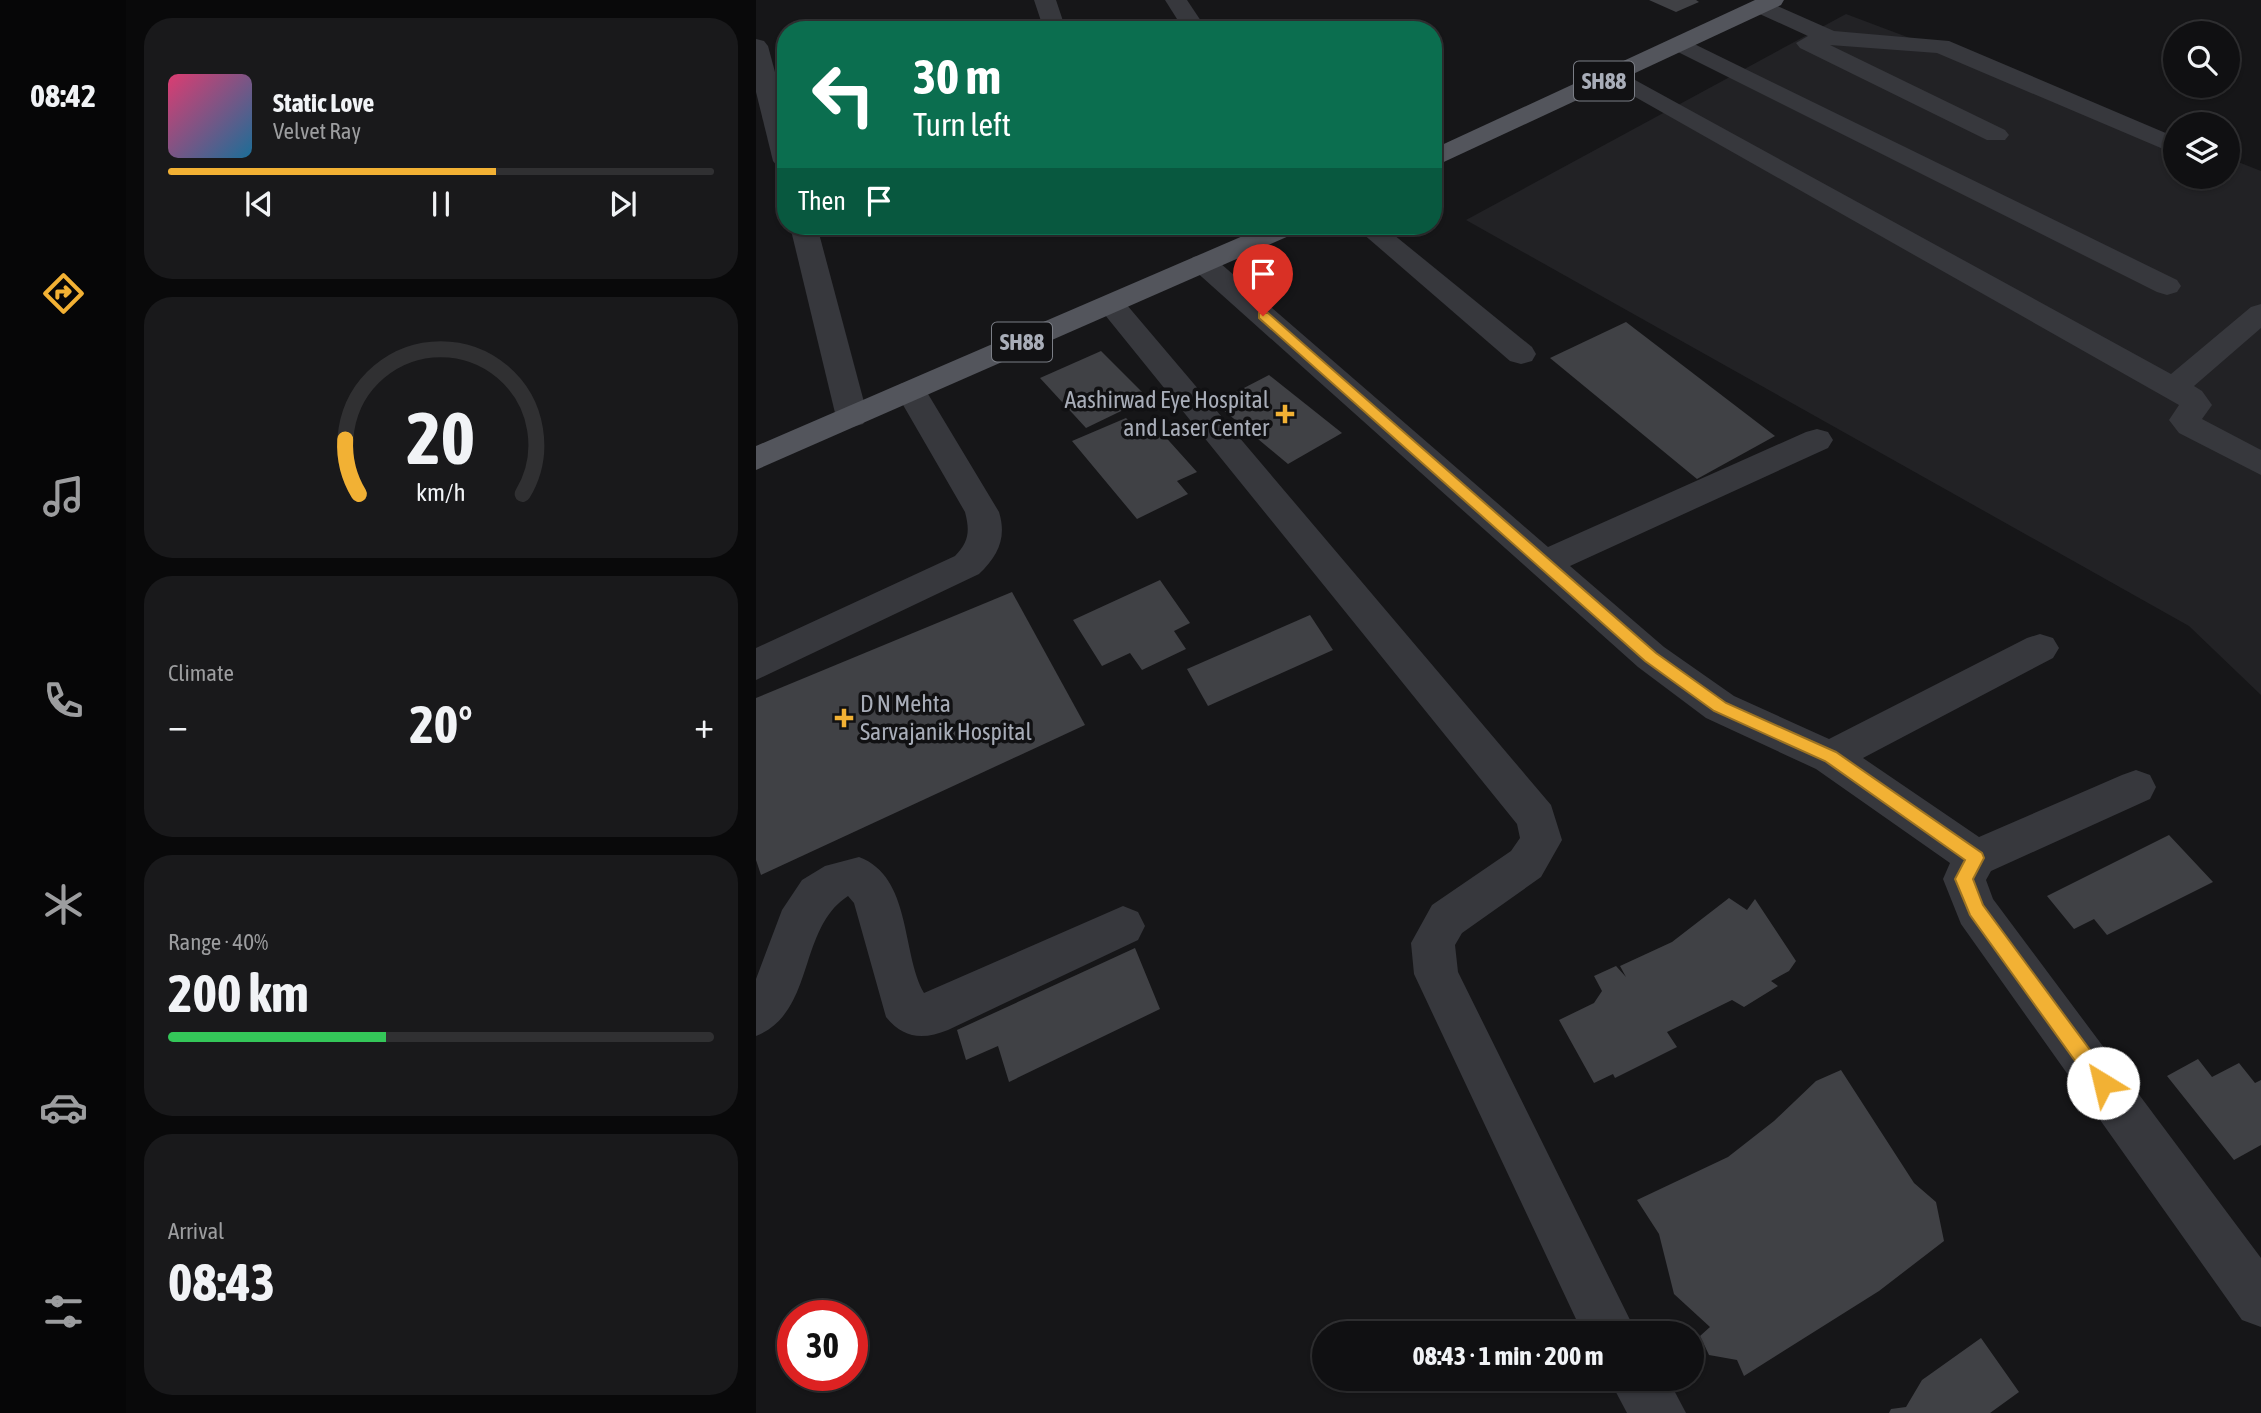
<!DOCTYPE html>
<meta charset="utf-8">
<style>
:root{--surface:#101012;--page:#19191b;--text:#f1f3f6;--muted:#9c9d9f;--line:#303032;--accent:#f2b134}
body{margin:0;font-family:"Asap Condensed",sans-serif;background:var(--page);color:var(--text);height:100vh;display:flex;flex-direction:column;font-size:26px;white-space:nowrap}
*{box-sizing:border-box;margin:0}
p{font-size:23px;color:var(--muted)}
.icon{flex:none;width:38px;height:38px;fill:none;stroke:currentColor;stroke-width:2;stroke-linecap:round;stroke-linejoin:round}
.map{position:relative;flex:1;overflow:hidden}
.details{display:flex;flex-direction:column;gap:18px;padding:18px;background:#09090a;width:630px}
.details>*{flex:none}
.guide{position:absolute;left:21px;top:21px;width:665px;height:214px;border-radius:28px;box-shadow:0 2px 5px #0004,0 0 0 2px var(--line);background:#0b6e4f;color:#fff;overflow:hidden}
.controls{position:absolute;left:1407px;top:21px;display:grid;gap:14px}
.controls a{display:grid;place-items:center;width:77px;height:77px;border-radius:50%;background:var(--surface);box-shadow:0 2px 5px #0004,0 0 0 2px var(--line);font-size:35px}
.speed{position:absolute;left:21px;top:1300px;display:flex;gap:14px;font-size:35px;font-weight:700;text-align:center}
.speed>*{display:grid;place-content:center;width:91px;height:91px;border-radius:50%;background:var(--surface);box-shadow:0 2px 5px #0004,0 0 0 2px var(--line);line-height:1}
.speed .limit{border:10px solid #d22;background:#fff;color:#111}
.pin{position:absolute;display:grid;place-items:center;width:60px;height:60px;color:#fff;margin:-72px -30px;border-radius:50% 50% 50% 0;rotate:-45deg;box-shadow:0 0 7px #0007}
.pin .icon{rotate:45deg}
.me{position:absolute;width:77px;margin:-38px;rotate:324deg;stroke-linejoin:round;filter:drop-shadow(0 0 5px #0008)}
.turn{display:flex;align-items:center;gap:24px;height:147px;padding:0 21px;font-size:32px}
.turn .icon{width:91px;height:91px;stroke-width:2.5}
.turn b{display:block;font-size:49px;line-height:60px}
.then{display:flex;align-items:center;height:66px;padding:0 21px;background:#0003;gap:14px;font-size:26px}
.big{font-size:52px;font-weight:700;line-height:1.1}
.details .card{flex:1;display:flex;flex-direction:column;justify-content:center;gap:10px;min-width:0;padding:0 24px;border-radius:28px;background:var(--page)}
.details .dial{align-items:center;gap:0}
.dial svg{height:182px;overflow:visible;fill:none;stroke:var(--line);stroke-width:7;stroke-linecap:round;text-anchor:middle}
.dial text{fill:var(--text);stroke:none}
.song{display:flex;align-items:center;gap:21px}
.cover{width:84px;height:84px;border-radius:10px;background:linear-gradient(135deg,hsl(340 70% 55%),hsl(200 70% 35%))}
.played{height:7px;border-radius:4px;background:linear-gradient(90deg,var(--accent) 60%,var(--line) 60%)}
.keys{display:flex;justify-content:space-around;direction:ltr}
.heat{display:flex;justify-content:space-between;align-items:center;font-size:38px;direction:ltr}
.charge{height:10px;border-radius:5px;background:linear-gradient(90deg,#34c759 40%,var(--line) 0)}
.trip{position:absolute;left:556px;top:1321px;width:392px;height:70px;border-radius:35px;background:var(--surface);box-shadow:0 2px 5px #0004,0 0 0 2px var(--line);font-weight:700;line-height:70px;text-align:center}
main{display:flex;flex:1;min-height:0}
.dock{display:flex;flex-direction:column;width:126px;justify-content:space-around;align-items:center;background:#060607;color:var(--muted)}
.dock .icon{width:49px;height:49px}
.dock .active{color:var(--accent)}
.dock b{font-size:32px;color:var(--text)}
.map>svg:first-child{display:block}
</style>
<main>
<nav class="dock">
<b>08:42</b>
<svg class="icon active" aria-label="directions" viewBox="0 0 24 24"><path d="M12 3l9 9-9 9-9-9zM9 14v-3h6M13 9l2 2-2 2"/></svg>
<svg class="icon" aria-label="music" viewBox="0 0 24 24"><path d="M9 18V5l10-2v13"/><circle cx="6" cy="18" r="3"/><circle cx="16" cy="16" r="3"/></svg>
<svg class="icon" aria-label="phone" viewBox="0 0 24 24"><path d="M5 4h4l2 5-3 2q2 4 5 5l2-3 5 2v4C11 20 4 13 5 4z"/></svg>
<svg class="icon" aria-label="climate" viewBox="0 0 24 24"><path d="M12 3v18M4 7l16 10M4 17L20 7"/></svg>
<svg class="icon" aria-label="car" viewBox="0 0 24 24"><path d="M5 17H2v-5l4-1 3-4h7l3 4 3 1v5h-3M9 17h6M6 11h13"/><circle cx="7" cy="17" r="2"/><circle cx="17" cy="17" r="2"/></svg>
<svg class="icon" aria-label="filters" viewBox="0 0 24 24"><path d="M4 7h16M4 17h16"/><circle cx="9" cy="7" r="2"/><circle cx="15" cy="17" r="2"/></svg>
</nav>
<section class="details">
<div class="card">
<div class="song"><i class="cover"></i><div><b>Static Love</b><p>Velvet Ray</p></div></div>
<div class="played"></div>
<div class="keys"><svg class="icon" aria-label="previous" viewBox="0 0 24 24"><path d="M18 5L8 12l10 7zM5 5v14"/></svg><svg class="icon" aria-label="pause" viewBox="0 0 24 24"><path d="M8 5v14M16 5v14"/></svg><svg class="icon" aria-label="next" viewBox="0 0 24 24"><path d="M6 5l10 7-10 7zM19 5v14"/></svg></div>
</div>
<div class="card dial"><svg viewBox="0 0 100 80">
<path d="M14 69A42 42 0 1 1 86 69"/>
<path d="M14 69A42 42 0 0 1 8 45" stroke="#f2b134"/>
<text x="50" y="56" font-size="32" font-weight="700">20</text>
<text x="50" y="72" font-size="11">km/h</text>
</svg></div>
<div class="card"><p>Climate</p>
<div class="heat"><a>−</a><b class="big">20°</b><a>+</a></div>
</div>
<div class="card"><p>Range · 40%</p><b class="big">200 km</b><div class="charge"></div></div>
<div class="card"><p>Arrival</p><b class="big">08:43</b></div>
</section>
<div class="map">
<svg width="1505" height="1413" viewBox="0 0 1505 1413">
<rect width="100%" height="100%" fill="#161618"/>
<!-- built -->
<path fill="#222225" d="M 1090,14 L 1419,138 L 1419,177 L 1472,177 L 1472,158 L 1505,171 L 1505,695 L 1433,626 L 710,220 Z"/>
<!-- building -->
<g fill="#404145">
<path d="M 893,0 L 940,0 L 943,2 L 920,12 Z"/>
<path d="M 870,322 L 1019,436 L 941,479 L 794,358 Z"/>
<path d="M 345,351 L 392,398 L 330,428 L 284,378 Z"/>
<path d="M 513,375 L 586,433 L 532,464 L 459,403 Z"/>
<path d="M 370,418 L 381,429 L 396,422 L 441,472 L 421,481 L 432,494 L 381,519 L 316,441 Z"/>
<path d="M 404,580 L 434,623 L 418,631 L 430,649 L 386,670 L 374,653 L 346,666 L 317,620 Z"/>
<path d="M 256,592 L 329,725 L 5,875 L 0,860 L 0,698 Z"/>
<path d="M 554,615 L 577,650 L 452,706 L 431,669 Z"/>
<path d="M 1413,835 L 1457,882 L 1351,935 L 1338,919 L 1318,929 L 1291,896 Z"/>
<path d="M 973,898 L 991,910 L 999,899 L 1040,961 L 1033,971 L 1015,981 L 1022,986 L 988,1007 L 976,1000 L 911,1032 L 921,1047 L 859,1078 L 857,1074 L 838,1083 L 803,1020 L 838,1003 L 846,991 L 838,976 L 860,966 L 870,977 L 864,966 L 916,942 Z"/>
<path d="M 379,948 L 404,1009 L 253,1082 L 242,1046 L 210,1060 L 201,1030 Z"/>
<path d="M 1442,1059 L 1456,1077 L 1483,1063 L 1499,1083 L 1505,1080 L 1505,1145 L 1478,1160 L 1411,1076 Z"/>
<path d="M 1085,1070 L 1158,1183 L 1180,1202 L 1188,1241 L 1123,1291 L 988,1376 L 981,1360 L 953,1355 L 944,1336 L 954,1327 L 918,1294 L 903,1234 L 881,1200 L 972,1157 L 1018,1121 L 1060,1081 Z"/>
<path d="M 1225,1338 L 1263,1392 L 1234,1413 L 1133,1413 L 1135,1409 L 1150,1407 L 1166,1380 Z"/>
</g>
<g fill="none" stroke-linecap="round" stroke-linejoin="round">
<!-- minor -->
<g fill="#37383d" fill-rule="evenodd">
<path d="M 278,0 L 300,0 L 310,30 L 288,30 Z"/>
<path d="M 409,0 L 431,0 L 451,30 L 428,30 Z"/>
<path d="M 1008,0 L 1078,31 L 1193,41 L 1419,137 L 1419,154 L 1181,53 L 1074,45 L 1249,130 L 1253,135 L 1249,140 L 1231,140 L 1044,48 L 1040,43 L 1052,36 L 997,11 L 994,6 L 997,1 Z"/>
<path d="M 926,38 L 1421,280 L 1425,286 L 1421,292 L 1411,295 L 1401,292 L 918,50 L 914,45 L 918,40 Z"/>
<path d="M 0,39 L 8,41 L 12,46 L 30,113 L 30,169 L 21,166 L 17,161 L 0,92 Z"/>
<path d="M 859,69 L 1415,374 L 1495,307 L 1505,304 L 1505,328 L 1438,386 L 1446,391 L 1456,405 L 1446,419 L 1505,450 L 1505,475 L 1423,433 L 1413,420 L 1423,405 L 851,81 L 847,76 L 851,71 Z"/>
<path d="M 34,226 L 61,226 L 112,417 L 107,424 L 96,427 L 85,424 L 80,417 Z"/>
<path d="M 598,226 L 627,226 L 776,347 L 780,354 L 776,361 L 765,364 L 754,361 Z"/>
<path d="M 447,255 L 457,257 L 792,547 L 1050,432 L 1061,429 L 1072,432 L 1077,440 L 1072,448 L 814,566 L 908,647 L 978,696 L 1073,739 L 1271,638 L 1284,634 L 1297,638 L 1303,648 L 1297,658 L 1107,758 L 1223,837 L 1366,775 L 1380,770 L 1394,775 L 1400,787 L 1394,799 L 1235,871 L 1230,880 L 1237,899 L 1505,1258 L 1505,1327 L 1486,1320 L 1205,924 L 1187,879 L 1194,863 L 1060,769 L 950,718 L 882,667 L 437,269 L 433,263 L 437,257 Z"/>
<path d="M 355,295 L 365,298 L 795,805 L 806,840 L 785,877 L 706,933 L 699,945 L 702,972 L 881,1334 L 827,1334 L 658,974 L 655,943 L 676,905 L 755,851 L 764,838 L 761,824 L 345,310 L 340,304 L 345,298 Z"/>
<path d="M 155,381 L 166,384 L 243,512 C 251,538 242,556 223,574 L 0,680 L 0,648 L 199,556 C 213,542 214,531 209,512 L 139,391 L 144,384 Z"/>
<path d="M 103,857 C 156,877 145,952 168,993 L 367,906 L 382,912 L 389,926 L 382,940 L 192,1030 C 167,1040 148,1039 130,1017 L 98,903 L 92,896 C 41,929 60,1012 0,1036 L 0,979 L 26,910 L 46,880 L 69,866 Z"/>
<path d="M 853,1379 L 912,1379 L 930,1413 L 871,1413 Z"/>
</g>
<!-- major -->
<g fill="#53555c" fill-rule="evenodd">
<path d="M 999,0 L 1028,0 L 1025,5 L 677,167 L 677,149 Z"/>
<path d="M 510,226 L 546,226 L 542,232 L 0,470 L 0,446 Z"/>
</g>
</g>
<!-- route -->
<path fill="#f2b134" stroke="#9d7322" stroke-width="2" d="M 503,313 L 512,313 L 900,653 L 970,703 L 1080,752 L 1226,853 L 1228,858 L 1217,879 L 1227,905 L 1354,1077 L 1357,1083 L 1354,1090 L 1347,1093 L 1340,1090 L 1214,915 L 1199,879 L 1209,860 L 1069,761 L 958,711 L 889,661 L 503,318 Z"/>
<!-- markers -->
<g fill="#f2b134" stroke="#111113" stroke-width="2.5">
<path d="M525.5 403.5h7v7h7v7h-7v7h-7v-7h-7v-7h7z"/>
<path d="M84.5 707.5h7v7h7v7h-7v7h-7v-7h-7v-7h7z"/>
</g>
<g text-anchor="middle" stroke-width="7" stroke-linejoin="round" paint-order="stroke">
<!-- shield labels -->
<g fill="#111113" stroke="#7b7e86" stroke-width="2">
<rect x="818" y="61.5" width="60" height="39" rx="5"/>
<rect x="236" y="322.5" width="60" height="39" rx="5"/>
</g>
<g font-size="23" font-weight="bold" fill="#a8adb8">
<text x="848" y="89">SH88</text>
<text x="266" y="350">SH88</text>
</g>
<!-- poi labels -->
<g font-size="24" fill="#a8adb8" stroke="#111113" text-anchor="end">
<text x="513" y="408">Aashirwad Eye Hospital<tspan x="513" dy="28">and Laser Center</tspan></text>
<text x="104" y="712" text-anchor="start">D N Mehta<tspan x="104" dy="28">Sarvajanik Hospital</tspan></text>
</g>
</g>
</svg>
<div class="controls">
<a><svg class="icon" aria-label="search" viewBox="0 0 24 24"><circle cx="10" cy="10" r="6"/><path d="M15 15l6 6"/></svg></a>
<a><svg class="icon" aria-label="layers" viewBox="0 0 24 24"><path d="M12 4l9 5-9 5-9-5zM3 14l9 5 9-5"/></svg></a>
</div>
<div class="speed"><div class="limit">30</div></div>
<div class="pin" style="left:507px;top:316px;background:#d93025"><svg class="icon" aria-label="arrive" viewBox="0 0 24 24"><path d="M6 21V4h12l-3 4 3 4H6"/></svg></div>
<svg class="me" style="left:1347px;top:1083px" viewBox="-20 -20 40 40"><circle r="19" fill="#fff"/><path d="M0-13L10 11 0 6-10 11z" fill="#f2b134"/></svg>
<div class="trip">08:43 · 1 min · 200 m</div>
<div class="guide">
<div class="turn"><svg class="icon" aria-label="left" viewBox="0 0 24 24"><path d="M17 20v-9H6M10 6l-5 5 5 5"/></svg><div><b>30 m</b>Turn left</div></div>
<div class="then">Then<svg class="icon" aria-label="arrive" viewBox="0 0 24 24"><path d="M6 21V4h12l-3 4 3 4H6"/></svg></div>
</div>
</div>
</main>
